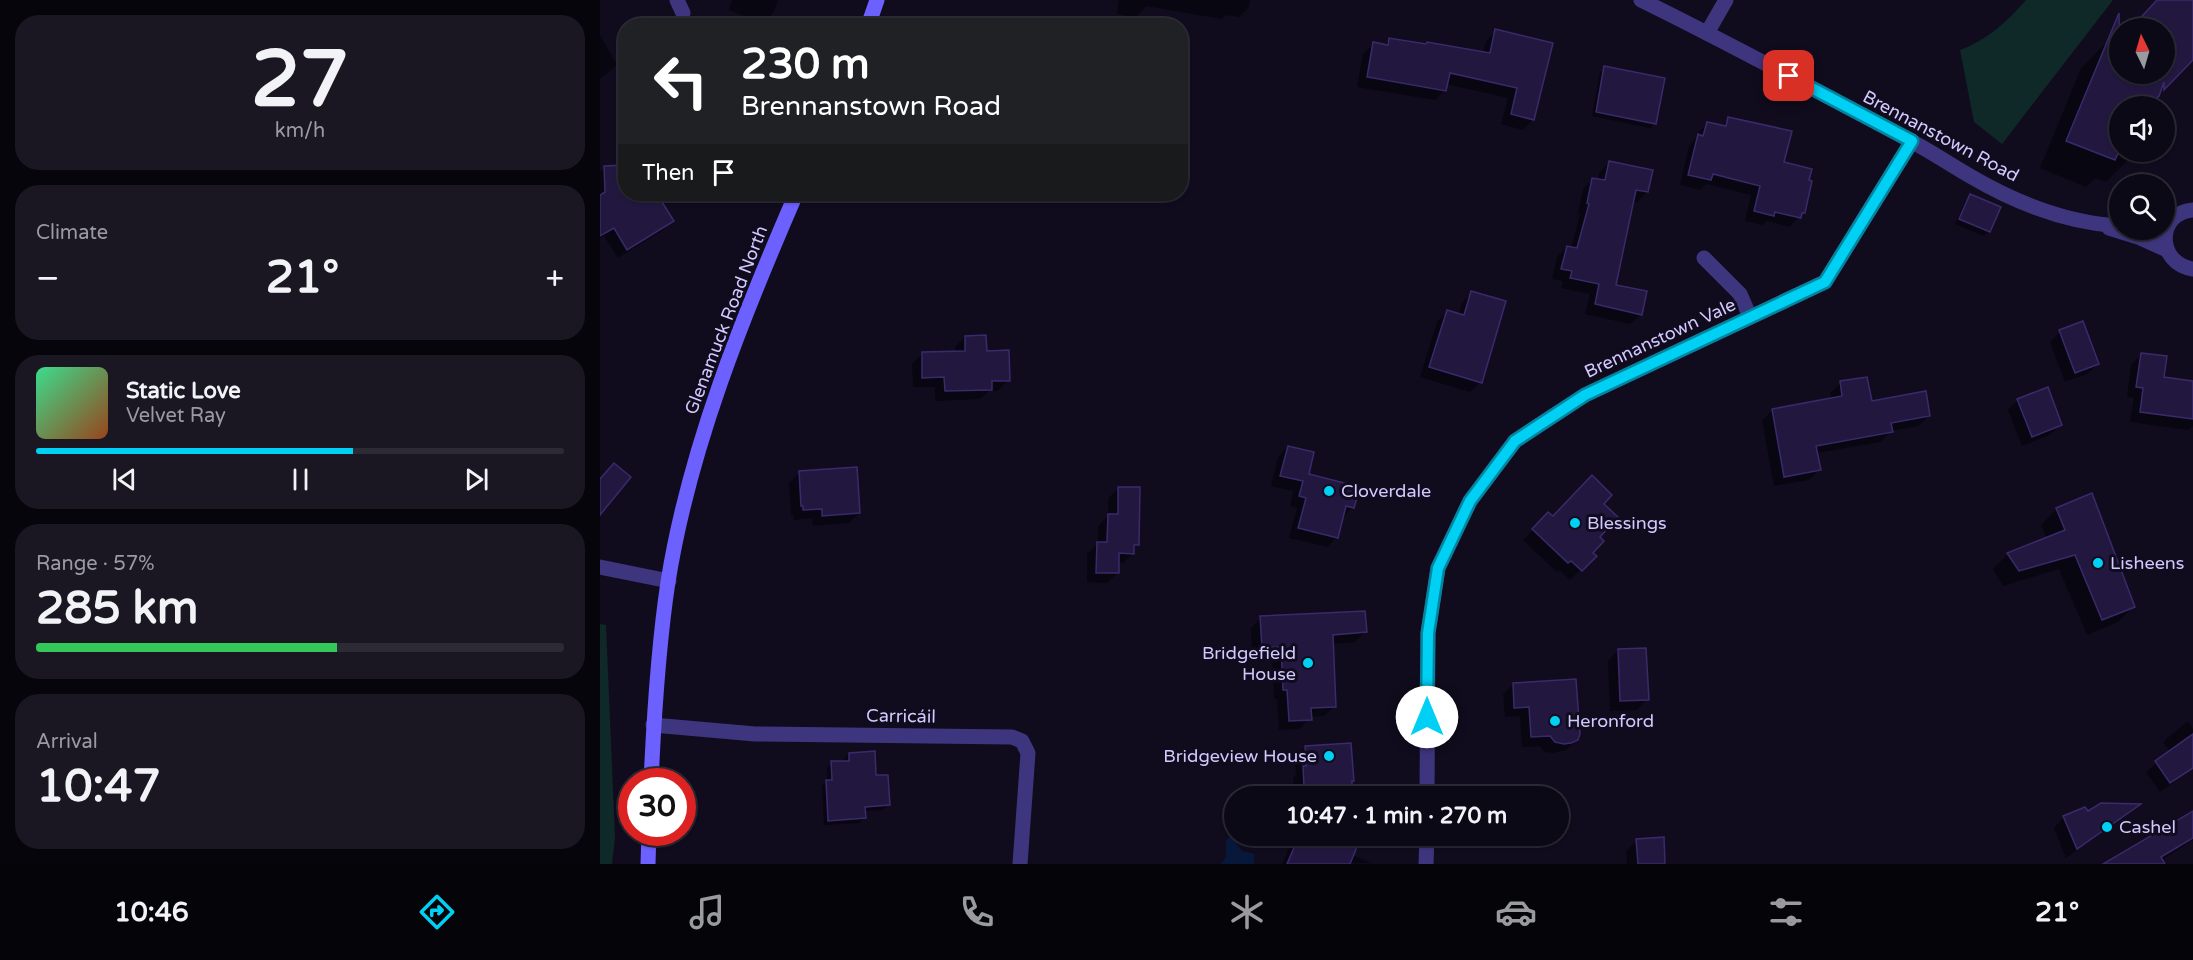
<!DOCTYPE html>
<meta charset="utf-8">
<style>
:root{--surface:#0c0916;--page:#1a1723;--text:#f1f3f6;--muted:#9a9aa1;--line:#2c2a35;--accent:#00d0f4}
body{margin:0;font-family:"Varela Round",sans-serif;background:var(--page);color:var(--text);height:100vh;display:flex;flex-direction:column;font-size:22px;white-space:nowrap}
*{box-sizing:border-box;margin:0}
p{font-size:20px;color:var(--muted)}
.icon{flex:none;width:33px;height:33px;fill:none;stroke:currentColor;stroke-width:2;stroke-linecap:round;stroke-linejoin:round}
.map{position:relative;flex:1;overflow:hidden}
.panel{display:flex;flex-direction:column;gap:15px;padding:15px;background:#07050c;width:600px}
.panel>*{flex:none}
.hud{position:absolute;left:18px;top:18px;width:570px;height:183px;border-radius:24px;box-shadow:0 2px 4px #0004,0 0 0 2px var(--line);background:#202124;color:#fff;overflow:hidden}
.needle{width:39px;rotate:355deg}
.buttons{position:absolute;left:1509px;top:18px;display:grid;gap:12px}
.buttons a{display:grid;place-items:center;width:66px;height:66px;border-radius:50%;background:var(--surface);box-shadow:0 2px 4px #0004,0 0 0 2px var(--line);font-size:30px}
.speed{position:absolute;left:18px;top:768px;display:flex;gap:12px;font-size:30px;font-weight:700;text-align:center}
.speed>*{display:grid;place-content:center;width:78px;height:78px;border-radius:50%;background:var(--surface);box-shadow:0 2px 4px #0004,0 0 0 2px var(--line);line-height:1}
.speed .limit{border:9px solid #d22;background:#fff;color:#111}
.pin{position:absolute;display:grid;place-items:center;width:51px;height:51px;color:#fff;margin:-26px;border-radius:12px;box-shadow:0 3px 9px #0006}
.me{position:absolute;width:66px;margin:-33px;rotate:0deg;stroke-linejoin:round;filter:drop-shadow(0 0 4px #0008)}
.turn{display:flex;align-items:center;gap:21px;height:126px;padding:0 24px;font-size:27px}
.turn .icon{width:78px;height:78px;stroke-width:2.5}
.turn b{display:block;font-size:42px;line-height:51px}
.then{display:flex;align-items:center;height:57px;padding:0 24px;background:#0003;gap:12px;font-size:22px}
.big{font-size:45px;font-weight:700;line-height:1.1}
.panel .card{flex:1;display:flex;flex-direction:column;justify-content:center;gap:9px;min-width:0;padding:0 21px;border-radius:24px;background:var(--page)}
.panel .dial{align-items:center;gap:0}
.dial b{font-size:78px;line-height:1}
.song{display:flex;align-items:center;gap:18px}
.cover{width:72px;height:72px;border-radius:9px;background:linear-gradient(135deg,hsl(150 70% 55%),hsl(20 70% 35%))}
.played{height:6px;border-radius:3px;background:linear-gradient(90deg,var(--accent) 60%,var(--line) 60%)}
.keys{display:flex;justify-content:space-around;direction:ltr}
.heat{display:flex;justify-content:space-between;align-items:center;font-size:33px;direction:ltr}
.charge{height:9px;border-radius:4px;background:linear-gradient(90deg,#34c759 57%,var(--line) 0)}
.trip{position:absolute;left:624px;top:786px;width:345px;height:60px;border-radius:30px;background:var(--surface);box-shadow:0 2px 4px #0004,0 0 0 2px var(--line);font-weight:700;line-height:60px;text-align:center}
.tab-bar{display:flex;height:96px;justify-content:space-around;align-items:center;background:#050409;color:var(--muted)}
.tab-bar .icon{width:42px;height:42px}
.tab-bar .selected{color:var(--accent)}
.tab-bar b{font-size:27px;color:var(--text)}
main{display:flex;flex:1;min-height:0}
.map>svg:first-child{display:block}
</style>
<main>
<section class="panel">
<div class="card dial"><b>27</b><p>km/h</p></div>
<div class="card"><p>Climate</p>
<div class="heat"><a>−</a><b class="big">21°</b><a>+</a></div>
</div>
<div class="card">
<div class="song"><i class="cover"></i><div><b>Static Love</b><p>Velvet Ray</p></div></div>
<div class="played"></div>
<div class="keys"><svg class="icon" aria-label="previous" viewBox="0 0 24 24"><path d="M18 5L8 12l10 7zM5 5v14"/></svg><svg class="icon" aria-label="pause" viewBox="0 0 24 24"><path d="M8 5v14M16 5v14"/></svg><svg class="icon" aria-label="next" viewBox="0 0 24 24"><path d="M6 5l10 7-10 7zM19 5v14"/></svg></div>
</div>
<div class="card"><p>Range · 57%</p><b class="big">285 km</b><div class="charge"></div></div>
<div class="card"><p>Arrival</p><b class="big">10:47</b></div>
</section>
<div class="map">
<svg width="1593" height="864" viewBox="0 0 1593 864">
<rect width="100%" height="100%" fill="#100c1e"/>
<!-- green -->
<g fill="#0f2828">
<path d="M 1426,0 L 1513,0 L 1402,144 L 1374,122 L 1360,50 C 1387,40 1407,22 1426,0 Z"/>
<path d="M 0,624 L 6,625 L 15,837 L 12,864 L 0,864 Z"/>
</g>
<!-- water -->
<path fill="#08183b" d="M 631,836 L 642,851 L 654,854 L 654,864 L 621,864 L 626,857 L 626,840 Z"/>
<!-- shadow -->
<g fill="#0007">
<path d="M 132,0 L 178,0 L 173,13 L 162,23 L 129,10 Z"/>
<path d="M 519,0 L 650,0 L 649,7 L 639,17 L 626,15 L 621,19 L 546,6 L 536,17 L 517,14 Z"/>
<path d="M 1557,0 L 1593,0 L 1593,57 L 1547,106 L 1520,106 L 1520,152 L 1536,152 L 1506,182 L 1496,178 L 1486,187 L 1440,168 L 1481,68 L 1509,40 L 1517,43 L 1520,40 L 1520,74 L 1564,74 L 1564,28 L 1530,28 Z"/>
<path d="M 896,31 L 933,119 L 923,130 L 901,124 L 908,98 L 846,84 L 845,90 L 835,100 L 757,87 L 763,54 L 773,44 L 783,46 L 790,39 L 883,53 L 886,41 Z"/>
<path d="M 0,35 L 17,65 L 0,79 Z"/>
<path d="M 1005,68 L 1055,123 L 1050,128 L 992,116 L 1000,72 Z"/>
<path d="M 1129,119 L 1183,164 L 1203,213 L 1189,227 L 1167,221 L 1163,225 L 1145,221 L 1151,195 L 1106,184 L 1100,190 L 1080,185 L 1089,146 L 1096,138 L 1097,134 L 1107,124 L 1120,127 Z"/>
<path d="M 1009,162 L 1047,192 L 1037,202 L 1032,201 L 1015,286 L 1041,314 L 1030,324 L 985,314 L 990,294 L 961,288 L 963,281 L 952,279 L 957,257 L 967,247 L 971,248 L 980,214 L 978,213 L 983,189 L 993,179 L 998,180 L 999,173 Z"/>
<path d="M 4,167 L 26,194 L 31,194 L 31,202 L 45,194 L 56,194 L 72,221 L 63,230 L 18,258 L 4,236 L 0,238 L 0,172 Z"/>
<path d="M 1370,196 L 1389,231 L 1384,236 L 1355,224 L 1365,201 Z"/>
<path d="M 872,292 L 880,382 L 870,392 L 820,377 L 837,322 L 847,312 L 858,315 L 862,303 Z"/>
<path d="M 1460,332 L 1498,364 L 1487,374 L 1465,382 L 1450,342 Z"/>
<path d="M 365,337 L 385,353 L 408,380 L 398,391 L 389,391 L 380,399 L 335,401 L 335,387 L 313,387 L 312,364 L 322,354 L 355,353 L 355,347 Z"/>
<path d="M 1541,355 L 1562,378 L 1593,383 L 1593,426 L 1588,430 L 1530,422 L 1534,398 L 1527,397 L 1531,365 Z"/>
<path d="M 1241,383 L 1270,403 L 1329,416 L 1318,426 L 1291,431 L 1281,442 L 1216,453 L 1219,470 L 1209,480 L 1174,486 L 1162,420 L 1173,410 L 1232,400 L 1230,393 Z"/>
<path d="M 1418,400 L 1460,425 L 1450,435 L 1422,446 L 1408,410 Z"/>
<path d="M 688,447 L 707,475 L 753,507 L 743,518 L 737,537 L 727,547 L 689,538 L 697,508 L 690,506 L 693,491 L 671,486 L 678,457 Z"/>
<path d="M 199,473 L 259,513 L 249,523 L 213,526 L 212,518 L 194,520 L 193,515 L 191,515 L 189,483 Z"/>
<path d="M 519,488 L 538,545 L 533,549 L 533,553 L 523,563 L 518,563 L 517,573 L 507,583 L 487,582 L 487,554 L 498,543 L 498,526 L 508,516 L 508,498 Z"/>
<path d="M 1457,509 L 1533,607 L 1518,622 L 1487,635 L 1459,569 L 1403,586 L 1393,569 L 1408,554 L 1447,539 L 1441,525 Z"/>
<path d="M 948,514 L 952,518 L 998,537 L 990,553 L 994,556 L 970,580 L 960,570 L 957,572 L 923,540 Z"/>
<path d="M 661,618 L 765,632 L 755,642 L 732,644 L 735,706 L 724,716 L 710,717 L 700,729 L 679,730 L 677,699 L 674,699 L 672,656 L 652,657 L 651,628 Z"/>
<path d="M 1018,650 L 1047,699 L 1037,710 L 1010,711 L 1008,661 Z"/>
<path d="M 913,684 L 977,739 L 966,750 L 953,753 L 944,752 L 940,746 L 922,747 L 920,716 L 905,717 L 903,694 Z"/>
<path d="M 1588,721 L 1593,729 L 1593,769 L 1560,792 L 1546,772 L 1570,752 L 1563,742 Z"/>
<path d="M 705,747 L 750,785 L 740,795 L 694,796 L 693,778 L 696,775 L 695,757 Z"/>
<path d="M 249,754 L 288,805 L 283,810 L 264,811 L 264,818 L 259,823 L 224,825 L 222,786 L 227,781 L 227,768 L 231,763 L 245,762 L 244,759 Z"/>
<path d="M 1537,806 L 1529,814 L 1466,858 L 1454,828 L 1464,817 Z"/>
<path d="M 1593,813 L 1593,840 L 1556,864 L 1510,864 Z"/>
<path d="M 694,836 L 738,836 L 757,843 L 752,855 L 772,863 L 682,864 Z"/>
<path d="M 1037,841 L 1064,864 L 1027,864 L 1026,851 Z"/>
</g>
<!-- building -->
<g fill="#22183f" stroke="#3a2a6b" stroke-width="1.5">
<path d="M 1557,0 L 1593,0 L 1593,60 L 1564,90 L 1564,82 L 1559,96 L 1549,106 L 1520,106 L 1520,149 L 1515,160 L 1466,141 L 1519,13 L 1520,74 L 1564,74 L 1564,28 L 1531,28 Z"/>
<path d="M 895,29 L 953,43 L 934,120 L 911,114 L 917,88 L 850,73 L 846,91 L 767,77 L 773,42 L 788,45 L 789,38 L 826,44 L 827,42 L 890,53 Z"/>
<path d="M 1004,66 L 1065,78 L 1056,124 L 996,112 Z"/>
<path d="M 1128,117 L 1192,131 L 1184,162 L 1212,169 L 1209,180 L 1212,181 L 1205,213 L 1202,213 L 1201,218 L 1175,212 L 1174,216 L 1154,211 L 1160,186 L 1113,174 L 1111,180 L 1088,175 L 1098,134 L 1103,136 L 1107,122 L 1126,126 Z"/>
<path d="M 1009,161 L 1053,170 L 1048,192 L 1036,190 L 1016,285 L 1047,291 L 1042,315 L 995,304 L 999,284 L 970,278 L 972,271 L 961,269 L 967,246 L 977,248 L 989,204 L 987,203 L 992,178 L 1005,180 Z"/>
<path d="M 26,165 L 26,194 L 57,194 L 74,221 L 27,250 L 14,228 L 0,236 L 0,195 L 5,192 L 4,166 Z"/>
<path d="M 1370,194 L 1401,207 L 1390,232 L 1359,219 Z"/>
<path d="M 871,291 L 906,301 L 882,383 L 829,367 L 847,310 L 864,315 Z"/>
<path d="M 1483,321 L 1499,364 L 1475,373 L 1459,330 Z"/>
<path d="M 386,335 L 387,351 L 409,350 L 410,381 L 392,381 L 392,390 L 345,391 L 344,377 L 322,378 L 322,352 L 365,351 L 365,336 Z"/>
<path d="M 1541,353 L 1567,356 L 1564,377 L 1593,381 L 1593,419 L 1540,412 L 1543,388 L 1536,387 Z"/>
<path d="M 1267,377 L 1272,401 L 1326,391 L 1330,416 L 1291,423 L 1293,432 L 1216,446 L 1221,470 L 1184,477 L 1172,409 L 1242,396 L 1240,381 Z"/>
<path d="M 1448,387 L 1462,425 L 1432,437 L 1417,399 Z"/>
<path d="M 688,446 L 714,452 L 709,474 L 760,487 L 754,508 L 746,506 L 738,538 L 698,528 L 706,498 L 699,496 L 703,481 L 680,476 Z"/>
<path d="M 14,463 L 31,477 L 0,515 L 0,479 Z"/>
<path d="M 257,467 L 260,513 L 222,516 L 222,509 L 203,510 L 203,506 L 201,506 L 199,471 Z"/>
<path d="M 992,475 L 1012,495 L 1004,504 L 1018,517 L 1000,537 L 1004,541 L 993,553 L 997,556 L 982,571 L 971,561 L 968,563 L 932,529 L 948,512 L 953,516 Z"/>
<path d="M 518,487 L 540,487 L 539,545 L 534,545 L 534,554 L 519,553 L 519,573 L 496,573 L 497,542 L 507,542 L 508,514 L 518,514 Z"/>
<path d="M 1492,493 L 1535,607 L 1502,620 L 1475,555 L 1419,571 L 1407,553 L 1465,530 L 1456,508 Z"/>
<path d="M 765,611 L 767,632 L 733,635 L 736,707 L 711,708 L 712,720 L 689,721 L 687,690 L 683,690 L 681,647 L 662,648 L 660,616 Z"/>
<path d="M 1046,648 L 1049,700 L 1020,701 L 1018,649 Z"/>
<path d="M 976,679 L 980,734 L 978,740 L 971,743 L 964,744 L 955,742 L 950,736 L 931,737 L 929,707 L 914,708 L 913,683 Z"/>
<path d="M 1593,734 L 1593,768 L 1570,783 L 1555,761 Z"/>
<path d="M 751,743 L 754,781 L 752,781 L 752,785 L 704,788 L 703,766 L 706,766 L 705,746 Z"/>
<path d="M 275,751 L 276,775 L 288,775 L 290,805 L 265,807 L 266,818 L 228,821 L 226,780 L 232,780 L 231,761 L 249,761 L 249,753 Z"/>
<path d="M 1501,803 L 1541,804 L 1477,849 L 1463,816 L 1485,807 L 1488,811 Z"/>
<path d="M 1593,811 L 1593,838 L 1561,857 L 1565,864 L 1503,864 Z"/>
<path d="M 699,836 L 742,836 L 759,842 L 750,864 L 687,864 Z"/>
<path d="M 1064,837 L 1065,864 L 1038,864 L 1036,839 Z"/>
</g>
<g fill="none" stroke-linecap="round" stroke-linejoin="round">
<!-- minor -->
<g stroke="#3d367e" stroke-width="15">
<path d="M 77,0 L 83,13"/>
<path d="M 1107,33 L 1126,0"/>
<path d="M 1104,258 L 1140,294 L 1150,317"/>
<path d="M 0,567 L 69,581"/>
<path d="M 53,725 L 155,734 L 412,737 L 422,741 L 428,753 L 420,864"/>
<path d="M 827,796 L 828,633 L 838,568 L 870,501 L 915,441 L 985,395 L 1225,282 L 1312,141"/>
<path d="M 826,864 L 827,836"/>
</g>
<!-- tertiary -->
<g stroke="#3d367e" stroke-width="15">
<path d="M 1041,0 C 1131,44 1219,92 1307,139 C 1329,150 1349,164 1370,176 C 1416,203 1466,223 1520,226"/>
<path d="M 1593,210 C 1556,213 1556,263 1593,269"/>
<path d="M 1509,228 L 1538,237 L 1567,250"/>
</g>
<!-- secondary -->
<g stroke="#6c60ff" stroke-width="15">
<path d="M 268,26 L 277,0"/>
<path d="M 51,782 C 54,715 58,648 68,582 C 89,449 143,316 196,194"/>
<path d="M 48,864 L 49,832"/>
</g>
</g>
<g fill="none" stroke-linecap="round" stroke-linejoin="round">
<defs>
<path id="route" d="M 827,717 L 828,633 L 838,568 L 870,501 L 915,441 L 985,395 L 1225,282 L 1312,141 L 1189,76"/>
</defs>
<!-- route casing -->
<use href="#route" stroke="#00879f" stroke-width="15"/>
<!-- route -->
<use href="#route" stroke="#00d0f4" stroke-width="10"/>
</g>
<!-- markers -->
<g fill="#00d0f4" stroke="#100c1e" stroke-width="2">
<circle cx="729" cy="491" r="6"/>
<circle cx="975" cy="523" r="6"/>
<circle cx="1498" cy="563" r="6"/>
<circle cx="708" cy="663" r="6"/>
<circle cx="955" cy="721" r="6"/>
<circle cx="729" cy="756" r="6"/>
<circle cx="1507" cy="827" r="6"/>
</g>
<g text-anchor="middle" stroke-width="6" stroke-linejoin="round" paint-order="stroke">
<!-- street labels -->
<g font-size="18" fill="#d2c9ff" stroke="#100c1e">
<text transform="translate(1341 136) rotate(28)" y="6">Brennanstown Road</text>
<text transform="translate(126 320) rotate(-69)" y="6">Glenamuck Road North</text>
<text transform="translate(1060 338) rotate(-25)" y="6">Brennanstown Vale</text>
<text transform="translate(301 716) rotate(1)" y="6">Carricáil</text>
</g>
<!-- poi labels -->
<g font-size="18" fill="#d2c9ff" stroke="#100c1e" text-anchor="start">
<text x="741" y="497">Cloverdale</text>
<text x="987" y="529">Blessings</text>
<text x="1510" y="569">Lisheens</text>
<text x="696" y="659" text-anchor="end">Bridgefield<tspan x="696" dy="21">House</tspan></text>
<text x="967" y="727">Heronford</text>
<text x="717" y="762" text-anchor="end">Bridgeview House</text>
<text x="1519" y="833">Cashel</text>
</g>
</g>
</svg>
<div class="buttons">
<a><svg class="needle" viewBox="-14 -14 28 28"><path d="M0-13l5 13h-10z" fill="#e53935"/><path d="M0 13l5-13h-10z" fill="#9a9aa1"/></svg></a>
<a><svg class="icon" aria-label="sound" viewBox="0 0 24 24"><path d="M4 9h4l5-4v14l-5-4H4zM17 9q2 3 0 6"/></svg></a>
<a><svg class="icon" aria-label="search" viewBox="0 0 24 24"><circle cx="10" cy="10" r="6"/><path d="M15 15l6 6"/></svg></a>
</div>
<div class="speed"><div class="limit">30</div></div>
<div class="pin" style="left:1189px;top:76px;background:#d93025"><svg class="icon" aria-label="arrive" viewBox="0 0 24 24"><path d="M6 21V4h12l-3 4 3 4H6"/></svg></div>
<svg class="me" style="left:827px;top:717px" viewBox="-20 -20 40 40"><circle r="19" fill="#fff"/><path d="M0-13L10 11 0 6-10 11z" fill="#00d0f4"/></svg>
<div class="trip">10:47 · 1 min · 270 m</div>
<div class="hud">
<div class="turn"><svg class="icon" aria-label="left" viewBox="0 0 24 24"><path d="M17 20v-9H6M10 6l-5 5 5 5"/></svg><div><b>230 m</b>Brennanstown Road</div></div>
<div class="then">Then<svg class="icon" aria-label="arrive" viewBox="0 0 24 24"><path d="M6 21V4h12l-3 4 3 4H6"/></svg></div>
</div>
</div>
</main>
<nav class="tab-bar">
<b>10:46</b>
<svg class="icon selected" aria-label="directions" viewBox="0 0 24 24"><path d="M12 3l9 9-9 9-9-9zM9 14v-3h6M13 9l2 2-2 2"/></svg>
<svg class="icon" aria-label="music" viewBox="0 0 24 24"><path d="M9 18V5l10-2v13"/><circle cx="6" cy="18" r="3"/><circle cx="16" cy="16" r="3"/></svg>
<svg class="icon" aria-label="phone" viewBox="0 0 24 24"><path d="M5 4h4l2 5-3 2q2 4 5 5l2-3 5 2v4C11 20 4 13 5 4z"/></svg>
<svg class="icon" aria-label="climate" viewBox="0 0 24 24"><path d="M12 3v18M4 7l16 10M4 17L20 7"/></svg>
<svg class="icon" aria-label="car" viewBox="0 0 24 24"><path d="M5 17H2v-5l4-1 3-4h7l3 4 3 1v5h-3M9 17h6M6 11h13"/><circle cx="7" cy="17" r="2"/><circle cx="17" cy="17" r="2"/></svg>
<svg class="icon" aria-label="filters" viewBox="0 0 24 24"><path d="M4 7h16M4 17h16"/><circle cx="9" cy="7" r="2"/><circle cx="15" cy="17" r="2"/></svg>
<b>21°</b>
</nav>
